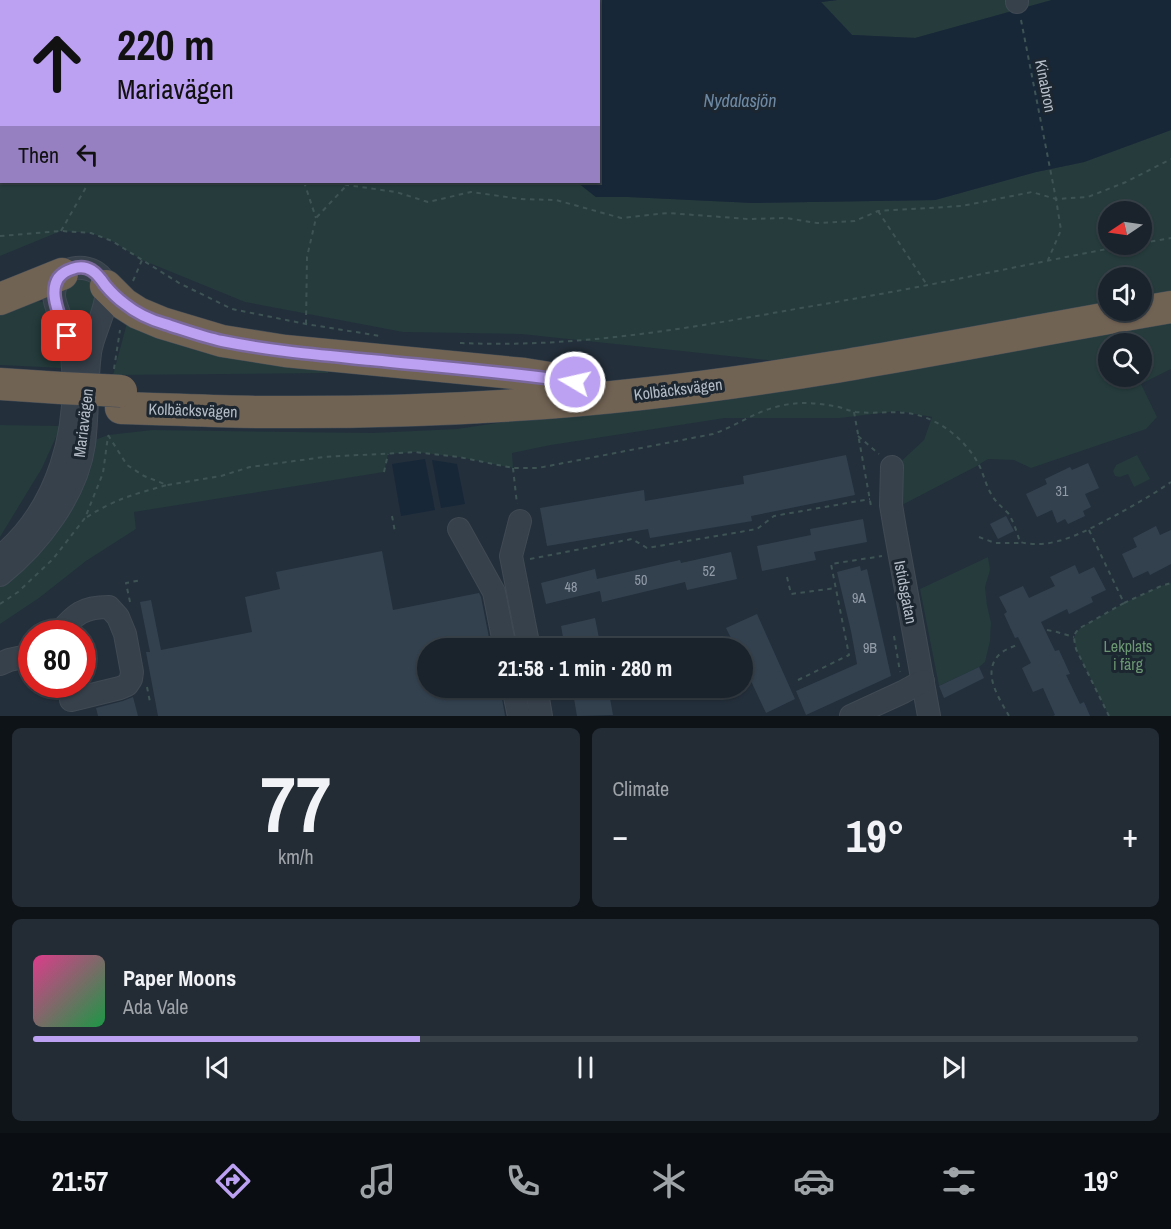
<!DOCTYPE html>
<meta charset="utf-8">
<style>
:root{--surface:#1a232c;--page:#232b34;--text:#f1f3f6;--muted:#9fa4a9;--line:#384048;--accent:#bca0f2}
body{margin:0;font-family:"Archivo Narrow",sans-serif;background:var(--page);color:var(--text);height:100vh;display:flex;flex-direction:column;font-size:22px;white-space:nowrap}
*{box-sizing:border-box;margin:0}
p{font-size:20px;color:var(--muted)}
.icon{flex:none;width:33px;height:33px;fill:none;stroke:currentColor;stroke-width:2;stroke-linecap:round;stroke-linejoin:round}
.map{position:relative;height:716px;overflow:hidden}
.details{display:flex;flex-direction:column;gap:12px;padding:12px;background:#0e1318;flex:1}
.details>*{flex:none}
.guide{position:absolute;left:0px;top:0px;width:600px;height:183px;box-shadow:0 2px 4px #0004,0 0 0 2px var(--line);background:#bca0f2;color:#111;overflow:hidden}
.needle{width:39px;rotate:257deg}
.controls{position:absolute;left:1098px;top:201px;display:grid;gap:12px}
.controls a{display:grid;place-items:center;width:54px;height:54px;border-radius:50%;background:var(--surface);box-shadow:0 2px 4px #0004,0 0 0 2px var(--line);font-size:30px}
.speed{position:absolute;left:18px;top:620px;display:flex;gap:12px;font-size:30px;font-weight:700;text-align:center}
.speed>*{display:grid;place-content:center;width:78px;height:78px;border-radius:50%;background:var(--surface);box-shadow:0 2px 4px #0004,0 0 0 2px var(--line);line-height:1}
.speed .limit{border:9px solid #d22;background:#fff;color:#111}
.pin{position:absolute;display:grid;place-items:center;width:51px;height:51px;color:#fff;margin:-26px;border-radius:12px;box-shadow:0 3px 9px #0006}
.me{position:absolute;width:66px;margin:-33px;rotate:279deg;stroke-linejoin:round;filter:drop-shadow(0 0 4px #0008)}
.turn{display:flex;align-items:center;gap:21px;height:126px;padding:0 18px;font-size:27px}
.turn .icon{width:78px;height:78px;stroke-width:2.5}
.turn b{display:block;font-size:42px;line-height:51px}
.then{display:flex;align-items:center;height:57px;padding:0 18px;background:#0003;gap:12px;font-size:22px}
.big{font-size:45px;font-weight:700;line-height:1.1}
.details .card{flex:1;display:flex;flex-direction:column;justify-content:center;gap:9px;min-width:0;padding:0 21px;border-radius:9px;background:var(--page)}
.details .dial{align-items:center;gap:0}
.dial b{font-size:78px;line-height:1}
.song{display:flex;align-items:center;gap:18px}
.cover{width:72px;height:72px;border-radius:9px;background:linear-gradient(135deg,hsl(330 70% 55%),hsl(140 70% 35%))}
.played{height:6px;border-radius:3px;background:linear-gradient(90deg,var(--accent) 35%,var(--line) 35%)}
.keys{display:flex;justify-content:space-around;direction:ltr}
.heat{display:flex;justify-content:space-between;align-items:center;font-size:33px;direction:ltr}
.details .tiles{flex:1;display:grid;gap:12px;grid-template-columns:1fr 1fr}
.card:last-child{grid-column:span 2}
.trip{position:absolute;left:417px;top:638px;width:336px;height:60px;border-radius:30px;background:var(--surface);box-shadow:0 2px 4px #0004,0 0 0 2px var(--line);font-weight:700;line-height:60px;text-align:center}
.tabs{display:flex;height:96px;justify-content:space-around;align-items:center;background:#0a0e12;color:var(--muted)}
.tabs .icon{width:42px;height:42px}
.tabs .current{color:var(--accent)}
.tabs b{font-size:27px;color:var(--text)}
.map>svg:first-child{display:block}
</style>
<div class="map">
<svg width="1171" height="716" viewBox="0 0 1171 716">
<rect width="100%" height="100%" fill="#232f3b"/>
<!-- green -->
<g fill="#253b3c" fill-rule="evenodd">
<path d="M 837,0 L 1052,0 L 916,38 L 852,35 L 821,2 Z"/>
<path d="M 1,114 L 2,182 L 577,182 L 596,197 L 629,197 L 754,203 L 935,200 L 1036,172 L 1084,162 L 1171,130 L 1171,369 L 1141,384 L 1157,417 L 1146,429 L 1031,468 L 1014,460 L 988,459 L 975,467 L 902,505 L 896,466 L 924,440 L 932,417 L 898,411 L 840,418 L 725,418 L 551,445 L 512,453 L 513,468 L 459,457 L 415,452 L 388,454 L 384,472 L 134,512 L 136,529 L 86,561 L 39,598 L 0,624 L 0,575 L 84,444 L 108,435 L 152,430 L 372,433 L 457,429 L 550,415 L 777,361 L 521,334 L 403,332 L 245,302 L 142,260 L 112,241 L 91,233 L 61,231 L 0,256 L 0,115 ZM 1108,212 L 1142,212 L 1142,244 L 1108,244 ZM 1108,278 L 1142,278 L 1142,310 L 1108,310 ZM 1108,344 L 1142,344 L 1142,376 L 1108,376 Z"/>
<path d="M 84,277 L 92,282 L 97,293 L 89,316 L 82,355 L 64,300 L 65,289 L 73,281 Z"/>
<path d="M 32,300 L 43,302 L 50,321 L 62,368 L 0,365 L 0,310 Z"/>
<path d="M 128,319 L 330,365 L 328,373 L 113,375 Z"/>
<path d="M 0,425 L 61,426 L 42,468 L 0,537 Z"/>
<path d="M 1137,455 L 1150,479 L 1134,487 L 1128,474 L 1120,477 L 1115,476 L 1113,471 L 1116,465 Z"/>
<path d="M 988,557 L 990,570 L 985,587 L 987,605 L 991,623 L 990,641 L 985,662 L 979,667 L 939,686 L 920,589 Z"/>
<path d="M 1171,583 L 1171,716 L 1109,716 L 1076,649 L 1074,637 L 1080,628 L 1124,603 L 1161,586 Z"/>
</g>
<!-- water -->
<g fill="#172738">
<path d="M 0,0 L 837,0 L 821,2 L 852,35 L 915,38 L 1052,0 L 1171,0 L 1171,130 L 1084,162 L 1036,172 L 935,200 L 754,203 L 629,197 L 596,197 L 577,182 L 598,182 L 598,2 L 2,2 L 2,114 L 0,115 Z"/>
<path d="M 425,459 L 435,510 L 401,516 L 392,464 Z"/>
<path d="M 432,460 L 457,464 L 465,504 L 441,508 Z"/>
</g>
<!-- building -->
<g fill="#33414f">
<path d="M 846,455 L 855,495 L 751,516 L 752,521 L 650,538 L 648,529 L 547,546 L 540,508 L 644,490 L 645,501 L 744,484 L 743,476 Z"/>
<path d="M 1088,463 L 1099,488 L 1085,494 L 1091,507 L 1083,511 L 1085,516 L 1068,524 L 1065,519 L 1057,523 L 1052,510 L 1037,517 L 1026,494 L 1047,484 L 1045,479 L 1070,467 L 1072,470 Z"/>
<path d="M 1006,516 L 1014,531 L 998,539 L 990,524 Z"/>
<path d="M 863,519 L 867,542 L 814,552 L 816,560 L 762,571 L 757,546 L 811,535 L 810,529 Z"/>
<path d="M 1156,526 L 1160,535 L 1171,530 L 1171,564 L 1150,575 L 1148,571 L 1133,578 L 1122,554 L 1137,547 L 1133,538 Z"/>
<path d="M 382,551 L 393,610 L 479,593 L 481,597 L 491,648 L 428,648 L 428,687 L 500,687 L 505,716 L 158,716 L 146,652 L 150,652 L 140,602 L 151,600 L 161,650 L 252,632 L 245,597 L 280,589 L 276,572 Z"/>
<path d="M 731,552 L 737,579 L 687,590 L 685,582 L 602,602 L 600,591 L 546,604 L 541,583 L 595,569 L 597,579 L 680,560 L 681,563 Z"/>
<path d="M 1075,565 L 1079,574 L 1094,567 L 1106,590 L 1091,597 L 1093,602 L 1069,614 L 1067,609 L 1041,622 L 1055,651 L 1059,650 L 1070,674 L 1066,675 L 1080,704 L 1084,702 L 1090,716 L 1053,716 L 1055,715 L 1043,688 L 1033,692 L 1022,668 L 1031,663 L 1018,637 L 1015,638 L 1004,614 L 1007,612 L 999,597 L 1023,586 L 1029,598 L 1055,586 L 1050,577 Z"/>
<path d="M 860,566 L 861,571 L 867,569 L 891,676 L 806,715 L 796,691 L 857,664 L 851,631 L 837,572 Z"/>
<path d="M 757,614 L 795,699 L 766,713 L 742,662 L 742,648 L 736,648 L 726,628 Z"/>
<path d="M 595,618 L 601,648 L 565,648 L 561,626 Z"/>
<path d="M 979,667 L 984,678 L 944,698 L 939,686 Z"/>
<path d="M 572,687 L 608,687 L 613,715 L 577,716 Z"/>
<path d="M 133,697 L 138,716 L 98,716 L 96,708 L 123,701 Z"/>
</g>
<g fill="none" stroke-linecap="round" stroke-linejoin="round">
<defs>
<g id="minor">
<path d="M 1017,2 L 1017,0"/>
<path d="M 892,467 L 891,505 L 895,529 L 929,716"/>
<path d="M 520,521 L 511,556 L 529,648"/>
<path d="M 459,529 L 494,592 L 505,648"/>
<path d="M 0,557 C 59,509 80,429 72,356 C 70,342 65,329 60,317 C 58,310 54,302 54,295 C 54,289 57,278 62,274 C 75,262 103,268 106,287 C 110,305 92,334 90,353 C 86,383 88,413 84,444 C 77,494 39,544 0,575"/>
<path d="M 59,633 C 75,614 83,607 109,607 L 118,617 L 125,634 L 132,672 L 131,679 L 127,685 L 120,688 L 71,700"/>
<path d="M 0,664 L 9,660 L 32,655"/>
<path d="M 513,687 L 519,716"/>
<path d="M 536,687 L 541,716"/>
<path d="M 851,716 L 903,692 L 923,681"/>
</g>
<g id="highway">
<path d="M 106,286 L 124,304 L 138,313 L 162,323 L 222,341 L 285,351 L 524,374 L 575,382"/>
<path d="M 0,299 L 62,274"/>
<path d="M 0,384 L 61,388"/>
<path d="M 121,408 C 169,409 217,412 264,412 C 390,413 516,408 641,394 C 819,375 995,337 1171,307"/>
</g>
</defs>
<!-- minor casing -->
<use href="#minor" stroke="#404a54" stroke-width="24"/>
<!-- highway casing -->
<use href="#highway" stroke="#424c56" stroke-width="33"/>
<!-- path -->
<g stroke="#3e5454" stroke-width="2" stroke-dasharray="4.5 4.5" stroke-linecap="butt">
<path d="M 1021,20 L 1056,199 L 1061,230 L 1048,260"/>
<path d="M 0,128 L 2,128"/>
<path d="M 304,182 L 316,218"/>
<path d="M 336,182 L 347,185 L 396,192 L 428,202 L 471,192 L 521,199 L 556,200 L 621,218 L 668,213 L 748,219 L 786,218 L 817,223 L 855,221 L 878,211 L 962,206 L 1032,192 L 1056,199 L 1088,197 L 1126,182 L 1171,159"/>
<path d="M 878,211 L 927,285"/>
<path d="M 61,231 L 89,182"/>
<path d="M 0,236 L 61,231 L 91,233 L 112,241 L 179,283 L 232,309 L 306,324 L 380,336"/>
<path d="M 1142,243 L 1171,238"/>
<path d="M 133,281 L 142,260"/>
<path d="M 306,324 L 307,257 L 316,218 L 347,185"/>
<path d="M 460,343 C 570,348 681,330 790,310 C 836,302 882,294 928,285 C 997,271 1065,257 1133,244"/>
<path d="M 114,369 L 120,330"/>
<path d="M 854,412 L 871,506"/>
<path d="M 108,435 L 127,465 L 144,476 L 167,485 L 221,476 L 250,467 L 324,457 L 415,452 L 459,457 L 513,468 L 538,468 L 713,434 C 736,426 756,411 780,406 C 800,401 819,403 839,407 C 845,409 850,411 856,412 C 873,414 890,411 906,413 C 936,416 964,438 978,463 C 983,472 985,483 990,492 C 995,502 1001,506 1008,513 C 1014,522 1017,533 1020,542 C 1054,551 1089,529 1118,514 C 1136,504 1154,494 1171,482"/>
<path d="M 858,436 L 879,454"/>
<path d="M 513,468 L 517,504"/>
<path d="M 384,472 L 388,454"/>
<path d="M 392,516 L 395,532"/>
<path d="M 87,517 C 115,499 135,494 167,485"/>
<path d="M 1089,530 L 1124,603 L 1080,628 C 1072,635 1074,638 1076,649 L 1109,716"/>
<path d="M 979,537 L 995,543 L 1020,543"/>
<path d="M 530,559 L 632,539 L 647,548 L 757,529 L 774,516 L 870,499"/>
<path d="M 787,577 L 791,594 L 836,588"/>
<path d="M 130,602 L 126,583 L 142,580"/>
<path d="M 1124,603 L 1161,586 L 1171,583"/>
<path d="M 0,604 L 18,592 L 53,559 L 85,518 L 103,473 L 108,436"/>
<path d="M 1047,630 L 1057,632 L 1074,637"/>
<path d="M 894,636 L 900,672"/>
<path d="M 798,680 L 849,655 L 831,564 L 882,556"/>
<path d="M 147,687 L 150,702"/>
<path d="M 1009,716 C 999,698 980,671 1001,653 C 1006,649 1013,647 1018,644"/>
</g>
<!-- minor -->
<use href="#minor" stroke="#37414b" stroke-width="22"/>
<!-- highway -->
<use href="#highway" stroke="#716354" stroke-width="32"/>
<defs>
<path id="highway-bridge" d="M 61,388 L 121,391"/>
</defs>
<!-- highway-bridge casing -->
<use href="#highway-bridge" stroke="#424c56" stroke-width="33" stroke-linecap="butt"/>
<!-- highway-bridge -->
<use href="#highway-bridge" stroke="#716354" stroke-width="32"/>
</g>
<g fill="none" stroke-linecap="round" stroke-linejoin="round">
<defs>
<path id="route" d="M 67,336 C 60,316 40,279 72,269 C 88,263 97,273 105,285 C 110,291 118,299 125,304 C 136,313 151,320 165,324 C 184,330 203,337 222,341 C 271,351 321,355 371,360 C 439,367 507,372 575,382"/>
</defs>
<!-- route casing -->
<use href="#route" stroke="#7a689d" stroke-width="15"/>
<!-- route -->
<use href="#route" stroke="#bca0f2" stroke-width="10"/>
</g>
<g text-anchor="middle" stroke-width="6" stroke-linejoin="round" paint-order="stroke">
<!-- number labels -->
<g font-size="14" fill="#929ca8">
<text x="1062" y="496">31</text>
<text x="709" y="576">52</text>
<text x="641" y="585">50</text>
<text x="571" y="592">48</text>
<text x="859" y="603">9A</text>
<text x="870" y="653">9B</text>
</g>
<!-- street labels -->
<g font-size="16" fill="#b3bcc7" stroke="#1c2630">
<text transform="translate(1046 86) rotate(79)" y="6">Kinabron</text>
<text transform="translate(678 389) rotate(-7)" y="6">Kolbäcksvägen</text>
<text transform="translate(193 410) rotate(2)" y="6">Kolbäcksvägen</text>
<text transform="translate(83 423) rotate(-83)" y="6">Mariavägen</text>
<text transform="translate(906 592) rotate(79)" y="6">Istidsgatan</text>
</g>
<!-- park labels -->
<g font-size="16" fill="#6a9771" stroke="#1c2630">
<text x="1128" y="652">Lekplats<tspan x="1128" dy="18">i färg</tspan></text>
</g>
<!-- water labels -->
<g font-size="18" font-style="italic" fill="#6d89a4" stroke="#1c2630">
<text x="740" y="107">Nydalasjön</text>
</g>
</g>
</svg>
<div class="controls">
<a><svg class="needle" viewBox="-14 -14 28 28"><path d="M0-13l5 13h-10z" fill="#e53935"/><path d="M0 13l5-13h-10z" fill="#9fa4a9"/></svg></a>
<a><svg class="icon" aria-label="sound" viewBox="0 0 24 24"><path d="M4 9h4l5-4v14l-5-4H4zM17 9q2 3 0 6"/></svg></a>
<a><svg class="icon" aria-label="search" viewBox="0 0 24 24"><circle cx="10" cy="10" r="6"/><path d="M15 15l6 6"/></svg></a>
</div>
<div class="speed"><div class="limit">80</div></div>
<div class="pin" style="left:67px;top:336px;background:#d93025"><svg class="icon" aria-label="arrive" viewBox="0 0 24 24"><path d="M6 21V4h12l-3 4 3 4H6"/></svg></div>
<svg class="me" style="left:575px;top:382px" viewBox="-20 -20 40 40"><circle r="17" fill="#bca0f2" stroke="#fff" stroke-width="3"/><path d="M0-11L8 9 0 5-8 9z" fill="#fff"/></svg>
<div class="trip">21:58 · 1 min · 280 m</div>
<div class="guide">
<div class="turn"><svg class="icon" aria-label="ahead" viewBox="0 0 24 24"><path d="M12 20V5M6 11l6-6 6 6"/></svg><div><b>220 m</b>Mariavägen</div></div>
<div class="then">Then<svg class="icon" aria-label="left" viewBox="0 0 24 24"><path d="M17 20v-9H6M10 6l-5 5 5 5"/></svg></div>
</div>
</div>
<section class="details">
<div class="tiles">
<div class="card dial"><b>77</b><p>km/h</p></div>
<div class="card"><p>Climate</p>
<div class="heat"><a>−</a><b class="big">19°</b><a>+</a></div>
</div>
<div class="card">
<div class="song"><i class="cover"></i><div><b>Paper Moons</b><p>Ada Vale</p></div></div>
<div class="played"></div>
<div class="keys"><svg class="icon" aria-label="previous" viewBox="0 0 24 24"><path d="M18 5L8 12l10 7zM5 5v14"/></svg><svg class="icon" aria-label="pause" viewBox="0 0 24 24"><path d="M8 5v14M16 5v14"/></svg><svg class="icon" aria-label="next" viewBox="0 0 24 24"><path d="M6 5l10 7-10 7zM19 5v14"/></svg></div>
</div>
</div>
</section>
<nav class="tabs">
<b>21:57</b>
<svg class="icon current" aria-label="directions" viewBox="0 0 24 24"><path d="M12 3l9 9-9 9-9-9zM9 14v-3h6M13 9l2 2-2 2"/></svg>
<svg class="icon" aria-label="music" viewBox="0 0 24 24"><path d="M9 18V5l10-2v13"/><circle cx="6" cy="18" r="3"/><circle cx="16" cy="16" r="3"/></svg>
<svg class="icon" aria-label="phone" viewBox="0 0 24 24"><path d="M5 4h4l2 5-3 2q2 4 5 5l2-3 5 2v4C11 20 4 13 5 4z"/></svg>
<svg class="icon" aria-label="climate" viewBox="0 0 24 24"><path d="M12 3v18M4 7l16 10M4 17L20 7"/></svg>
<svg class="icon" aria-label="car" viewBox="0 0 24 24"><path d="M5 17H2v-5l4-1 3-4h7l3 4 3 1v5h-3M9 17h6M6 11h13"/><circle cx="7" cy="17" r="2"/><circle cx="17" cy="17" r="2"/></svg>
<svg class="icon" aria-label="filters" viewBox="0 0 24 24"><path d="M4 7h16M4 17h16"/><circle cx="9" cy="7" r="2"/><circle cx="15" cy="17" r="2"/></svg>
<b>19°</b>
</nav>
